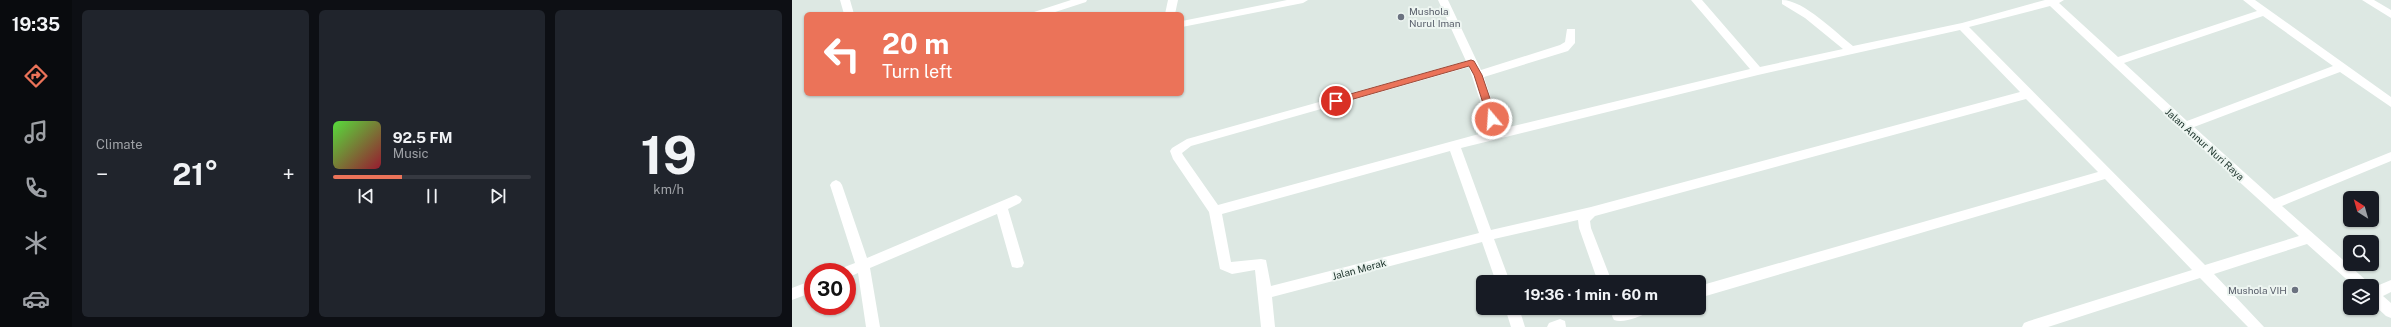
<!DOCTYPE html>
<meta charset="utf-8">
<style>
:root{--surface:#171b24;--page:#20242c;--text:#f1f3f6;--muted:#9ea1a6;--line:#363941;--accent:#eb7359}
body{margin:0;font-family:"Public Sans",sans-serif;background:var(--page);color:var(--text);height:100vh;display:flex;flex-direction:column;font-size:15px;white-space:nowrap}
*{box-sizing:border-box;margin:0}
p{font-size:13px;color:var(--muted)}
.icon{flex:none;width:22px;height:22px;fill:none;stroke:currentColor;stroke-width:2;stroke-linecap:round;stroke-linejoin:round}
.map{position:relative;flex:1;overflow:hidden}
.details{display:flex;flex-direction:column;gap:10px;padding:10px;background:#0d0f14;width:720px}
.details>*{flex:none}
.guide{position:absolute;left:12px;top:12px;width:380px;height:84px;border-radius:6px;box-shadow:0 1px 3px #0004;background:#eb7359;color:#fff;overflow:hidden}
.needle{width:26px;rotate:323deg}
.fabs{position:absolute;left:1551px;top:191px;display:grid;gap:8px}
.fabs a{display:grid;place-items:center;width:36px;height:36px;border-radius:6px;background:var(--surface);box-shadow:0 1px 3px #0004;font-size:20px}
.speed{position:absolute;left:12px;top:263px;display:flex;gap:8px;font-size:20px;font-weight:700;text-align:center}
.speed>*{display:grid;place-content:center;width:52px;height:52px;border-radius:50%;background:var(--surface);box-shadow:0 1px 3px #0004;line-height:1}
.speed .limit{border:6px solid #d22;background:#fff;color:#111}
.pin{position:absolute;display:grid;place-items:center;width:34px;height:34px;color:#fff;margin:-17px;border:2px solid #fff;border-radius:50%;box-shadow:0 1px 4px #0007}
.me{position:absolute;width:44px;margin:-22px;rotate:342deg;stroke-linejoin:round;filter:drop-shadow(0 0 3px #0008)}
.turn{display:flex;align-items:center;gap:14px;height:84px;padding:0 12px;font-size:18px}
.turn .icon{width:52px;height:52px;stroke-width:2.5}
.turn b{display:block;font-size:28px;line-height:34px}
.big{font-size:30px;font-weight:700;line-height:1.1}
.details .card{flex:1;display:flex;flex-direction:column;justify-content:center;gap:6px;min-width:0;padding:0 14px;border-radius:6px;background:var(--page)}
.details .dial{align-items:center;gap:0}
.dial b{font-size:52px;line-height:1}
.song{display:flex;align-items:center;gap:12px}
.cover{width:48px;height:48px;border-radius:6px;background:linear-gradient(135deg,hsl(110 70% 55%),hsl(350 70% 35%))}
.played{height:4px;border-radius:2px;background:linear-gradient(90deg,var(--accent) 35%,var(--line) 35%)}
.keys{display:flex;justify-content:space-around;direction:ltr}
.heat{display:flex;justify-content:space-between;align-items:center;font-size:22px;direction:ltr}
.details .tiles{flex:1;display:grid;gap:10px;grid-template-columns:repeat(3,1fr)}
.trip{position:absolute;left:684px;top:275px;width:230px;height:40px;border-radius:6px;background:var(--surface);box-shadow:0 1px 3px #0004;font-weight:700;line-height:40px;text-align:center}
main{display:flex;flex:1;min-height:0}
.menu{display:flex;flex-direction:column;width:72px;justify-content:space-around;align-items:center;background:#090b0e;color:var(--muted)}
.menu .icon{width:28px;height:28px}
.menu .active{color:var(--accent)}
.menu b{font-size:18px;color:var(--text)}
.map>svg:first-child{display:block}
</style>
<main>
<nav class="menu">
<b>19:35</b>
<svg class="icon active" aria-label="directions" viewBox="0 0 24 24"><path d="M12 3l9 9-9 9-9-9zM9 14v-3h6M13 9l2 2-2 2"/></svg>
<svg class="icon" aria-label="music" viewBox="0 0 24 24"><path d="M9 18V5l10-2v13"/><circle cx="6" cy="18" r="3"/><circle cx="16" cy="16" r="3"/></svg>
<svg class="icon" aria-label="phone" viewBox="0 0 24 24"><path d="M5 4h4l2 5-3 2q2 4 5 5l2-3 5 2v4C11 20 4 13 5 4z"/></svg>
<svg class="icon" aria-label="climate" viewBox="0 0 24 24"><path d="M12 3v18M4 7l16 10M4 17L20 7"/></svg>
<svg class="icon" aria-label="car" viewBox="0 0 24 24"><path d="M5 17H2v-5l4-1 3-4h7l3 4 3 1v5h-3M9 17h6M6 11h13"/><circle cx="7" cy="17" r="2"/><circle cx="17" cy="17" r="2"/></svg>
</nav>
<section class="details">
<div class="tiles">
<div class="card"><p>Climate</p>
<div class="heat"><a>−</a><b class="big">21°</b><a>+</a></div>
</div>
<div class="card">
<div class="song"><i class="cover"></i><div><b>92.5 FM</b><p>Music</p></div></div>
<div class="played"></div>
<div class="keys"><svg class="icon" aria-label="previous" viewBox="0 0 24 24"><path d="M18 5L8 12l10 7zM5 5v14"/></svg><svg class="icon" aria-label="pause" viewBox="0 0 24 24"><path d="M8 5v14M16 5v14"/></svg><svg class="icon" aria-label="next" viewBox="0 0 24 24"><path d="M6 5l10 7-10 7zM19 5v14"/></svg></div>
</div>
<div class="card dial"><b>19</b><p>km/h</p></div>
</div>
</section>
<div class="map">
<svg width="1599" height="327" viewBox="0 0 1599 327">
<rect width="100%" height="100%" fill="#dde8e3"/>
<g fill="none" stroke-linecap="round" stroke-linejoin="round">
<!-- street -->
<g fill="#fff" fill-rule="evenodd">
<path d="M 48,0 L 58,0 L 62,14 L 52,14 Z"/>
<path d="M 279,0 L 295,0 L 294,2 L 257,14 L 241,14 L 242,12 Z"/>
<path d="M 376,0 L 386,0 L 383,14 L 373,14 Z"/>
<path d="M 495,0 L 516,0 L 511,3 L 390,27 L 390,21 Z"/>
<path d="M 646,0 L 656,0 L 689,70 L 768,45 L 773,42 L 775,29 L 783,29 L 783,43 L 776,51 L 692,77 L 709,129 L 958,69 L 899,0 L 910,0 L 968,67 L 1051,49 L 1013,18 L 990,4 L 990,0 C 1012,0 1044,33 1061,46 L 1170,23 L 1253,0 L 1272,0 L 1267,3 L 1326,57 L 1465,11 L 1451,0 L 1463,0 L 1599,97 L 1599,107 L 1548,72 L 1402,127 L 1482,199 L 1599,152 L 1599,161 L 1490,206 L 1576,282 L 1578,286 L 1562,286 L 1515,244 L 1422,274 L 1472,327 L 1456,327 L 1408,278 L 1256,327 L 1230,327 L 1232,323 L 1237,321 L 1400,270 L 1313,179 L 907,298 L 907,286 L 1306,172 L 1234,99 L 803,216 L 798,221 L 799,228 L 820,282 L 806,282 L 787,228 L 786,220 L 702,239 L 718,282 L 704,282 L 690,242 L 480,297 L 483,327 L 469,327 L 463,270 L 440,274 L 428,269 L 417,212 L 381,159 L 378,151 L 380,148 L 395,139 L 674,61 ZM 1258,6 L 1389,129 L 1507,236 L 1413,265 L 1177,27 ZM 1471,16 L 1541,66 L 1395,121 L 1332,63 ZM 1168,30 L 1228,92 L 799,207 L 699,230 L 669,148 L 966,75 ZM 677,67 L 698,131 L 426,205 L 391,155 L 390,153 L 399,146 ZM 658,151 L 687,233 L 479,286 L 474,260 L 469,259 L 439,262 L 430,214 Z"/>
<path d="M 1570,0 L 1582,0 L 1599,10 L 1599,18 Z"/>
<path d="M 44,180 L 48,182 L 50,185 L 75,258 L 205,203 L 224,195 L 228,197 L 230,200 L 228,203 L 216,209 L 232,263 L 230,267 L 225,268 L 220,267 L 205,214 L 78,268 L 88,327 L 74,327 L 66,273 L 55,278 L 55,272 L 48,272 L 50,268 L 63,263 L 38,185 L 40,182 Z"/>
<path d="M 21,280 L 21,292 L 0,300 L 0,288 Z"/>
<path d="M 1599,280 L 1599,292 L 1591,296 L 1599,303 L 1599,318 L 1594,316 L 1580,303 L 1580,288 Z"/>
<path d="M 713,308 L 727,308 L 733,327 L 719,327 Z"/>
<path d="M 834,308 L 860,308 L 858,312 C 848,316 832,324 822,320 L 820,316 L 822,312 Z"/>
<path d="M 768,319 L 773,321 L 774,327 L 755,327 L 757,323 Z"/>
</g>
</g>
<!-- route -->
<path fill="#eb7359" stroke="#994b3a" d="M 679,60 L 682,61 L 690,75 L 705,119 L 703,121 L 697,121 L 696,119 L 682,75 L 677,66 L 544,104 L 540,101 L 544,98 Z"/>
<!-- markers -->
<g fill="#6b7280" stroke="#edf5f1" stroke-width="1.5">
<circle cx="609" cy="17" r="4"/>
<circle cx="1503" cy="290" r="4"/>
</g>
<g text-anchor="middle" stroke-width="4" stroke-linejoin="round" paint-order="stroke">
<!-- worship labels -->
<g font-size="10" fill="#5b616d" stroke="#edf5f1" text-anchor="start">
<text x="617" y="15">Mushola<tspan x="617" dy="12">Nurul Iman</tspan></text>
<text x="1495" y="294" text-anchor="end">Mushola VIH</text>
</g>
<!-- street labels -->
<g font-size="10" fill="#20372f" stroke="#edf5f1">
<text transform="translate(1413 144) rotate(42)" y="4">Jalan Annur Nuri Raya</text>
<text transform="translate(567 269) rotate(-15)" y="4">Jalan Merak</text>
</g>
</g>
</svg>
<div class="fabs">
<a><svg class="needle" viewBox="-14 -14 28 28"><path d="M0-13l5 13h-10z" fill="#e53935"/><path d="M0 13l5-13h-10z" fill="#9ea1a6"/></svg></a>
<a><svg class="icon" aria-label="search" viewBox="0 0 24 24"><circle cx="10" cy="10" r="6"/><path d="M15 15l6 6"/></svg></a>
<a><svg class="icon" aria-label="layers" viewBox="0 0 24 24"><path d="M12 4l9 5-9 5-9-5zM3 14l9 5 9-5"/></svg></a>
</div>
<div class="speed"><div class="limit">30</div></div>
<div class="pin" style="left:544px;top:101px;background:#d93025"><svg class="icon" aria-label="arrive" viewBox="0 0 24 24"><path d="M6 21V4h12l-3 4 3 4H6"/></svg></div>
<svg class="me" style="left:700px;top:119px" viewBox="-20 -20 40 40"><circle r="17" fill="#eb7359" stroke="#fff" stroke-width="3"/><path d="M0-11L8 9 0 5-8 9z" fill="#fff"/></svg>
<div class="trip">19:36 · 1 min · 60 m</div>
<div class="guide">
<div class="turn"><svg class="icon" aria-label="left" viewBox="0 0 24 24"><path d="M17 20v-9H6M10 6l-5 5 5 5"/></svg><div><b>20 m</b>Turn left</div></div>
</div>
</div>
</main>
